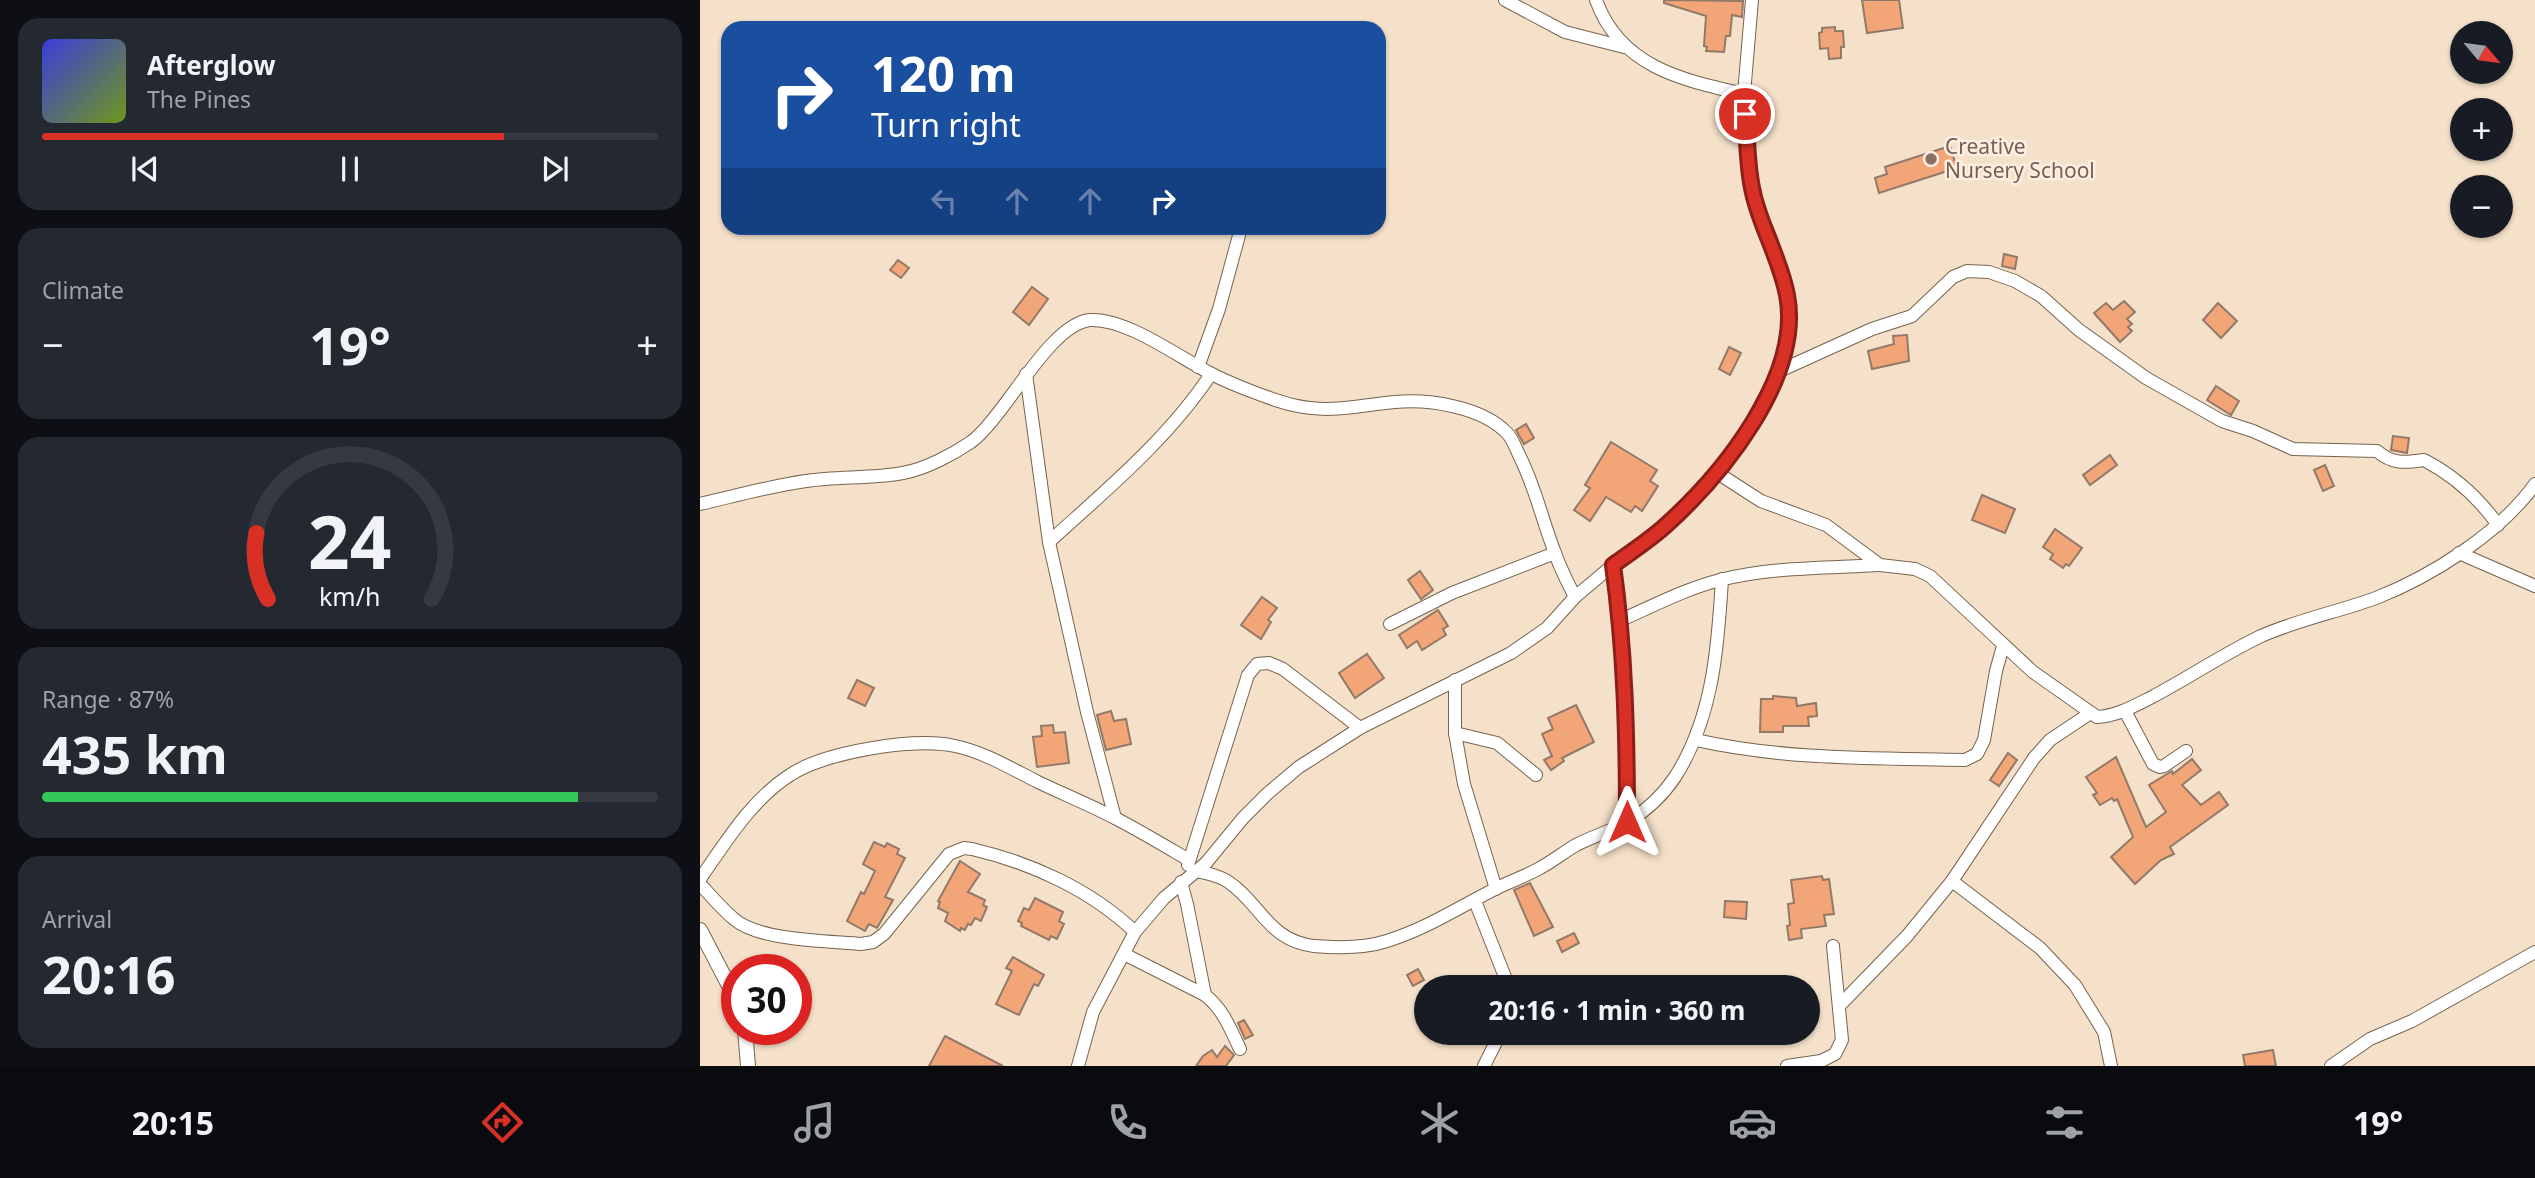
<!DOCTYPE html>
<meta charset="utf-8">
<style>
:root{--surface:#171b24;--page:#242831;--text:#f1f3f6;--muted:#9ea1a6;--line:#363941;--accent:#d93025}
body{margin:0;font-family:"Noto Sans",sans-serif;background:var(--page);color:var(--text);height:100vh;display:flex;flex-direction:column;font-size:26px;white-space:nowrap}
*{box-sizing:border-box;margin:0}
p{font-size:23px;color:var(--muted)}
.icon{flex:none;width:38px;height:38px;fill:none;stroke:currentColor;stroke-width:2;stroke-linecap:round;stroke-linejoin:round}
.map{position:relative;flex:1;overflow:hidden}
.panel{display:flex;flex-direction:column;gap:18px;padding:18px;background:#0d0f14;width:700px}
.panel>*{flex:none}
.hud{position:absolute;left:21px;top:21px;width:665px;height:214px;border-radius:21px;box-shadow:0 2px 5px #0004;background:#1a4fa0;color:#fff;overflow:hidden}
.needle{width:46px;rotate:119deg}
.controls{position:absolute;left:1750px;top:21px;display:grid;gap:14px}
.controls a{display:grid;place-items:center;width:63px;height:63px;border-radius:50%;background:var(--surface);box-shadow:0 2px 5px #0004;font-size:35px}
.speed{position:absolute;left:21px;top:954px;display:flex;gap:14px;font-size:35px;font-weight:700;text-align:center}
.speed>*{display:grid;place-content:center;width:91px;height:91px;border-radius:50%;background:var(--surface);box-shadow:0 2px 5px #0004;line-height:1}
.speed .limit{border:10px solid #d22;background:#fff;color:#111}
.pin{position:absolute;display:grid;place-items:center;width:60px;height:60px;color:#fff;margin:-30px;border:4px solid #fff;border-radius:50%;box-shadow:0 2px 7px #0007}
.me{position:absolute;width:77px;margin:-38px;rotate:0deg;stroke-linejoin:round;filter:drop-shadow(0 0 5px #0008)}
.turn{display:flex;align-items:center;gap:24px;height:147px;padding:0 35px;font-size:32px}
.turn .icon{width:91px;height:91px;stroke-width:2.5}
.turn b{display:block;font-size:49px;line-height:60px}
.lanes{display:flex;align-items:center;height:66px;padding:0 35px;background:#0003;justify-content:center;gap:35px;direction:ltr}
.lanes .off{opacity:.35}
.big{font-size:52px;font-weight:700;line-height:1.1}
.panel .widget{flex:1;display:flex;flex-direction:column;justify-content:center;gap:10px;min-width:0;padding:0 24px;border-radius:21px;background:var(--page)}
.panel .dial{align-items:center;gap:0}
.dial svg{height:182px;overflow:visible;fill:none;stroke:var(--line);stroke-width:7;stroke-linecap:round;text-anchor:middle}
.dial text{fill:var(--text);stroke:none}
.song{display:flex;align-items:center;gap:21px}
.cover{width:84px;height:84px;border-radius:10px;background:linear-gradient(135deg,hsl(240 70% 55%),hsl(80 70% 35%))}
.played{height:7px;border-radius:4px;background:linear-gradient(90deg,var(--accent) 75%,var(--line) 75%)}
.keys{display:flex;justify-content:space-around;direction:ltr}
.heat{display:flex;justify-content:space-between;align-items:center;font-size:38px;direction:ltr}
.charge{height:10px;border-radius:5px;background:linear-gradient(90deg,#34c759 87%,var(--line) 0)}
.trip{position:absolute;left:714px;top:975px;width:406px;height:70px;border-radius:35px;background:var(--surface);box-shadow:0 2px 5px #0004;font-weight:700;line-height:70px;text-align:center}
.menu{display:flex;height:112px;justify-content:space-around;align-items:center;background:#090b0e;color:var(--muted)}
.menu .icon{width:49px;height:49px}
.menu .current{color:var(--accent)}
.menu b{font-size:32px;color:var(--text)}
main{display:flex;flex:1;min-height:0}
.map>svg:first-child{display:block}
</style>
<main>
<section class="panel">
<div class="widget">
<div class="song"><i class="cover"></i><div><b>Afterglow</b><p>The Pines</p></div></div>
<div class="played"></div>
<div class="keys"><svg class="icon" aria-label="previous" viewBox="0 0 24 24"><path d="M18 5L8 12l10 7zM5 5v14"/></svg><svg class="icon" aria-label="pause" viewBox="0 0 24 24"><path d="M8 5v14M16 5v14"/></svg><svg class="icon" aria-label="next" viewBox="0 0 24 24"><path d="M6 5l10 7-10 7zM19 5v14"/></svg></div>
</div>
<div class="widget"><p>Climate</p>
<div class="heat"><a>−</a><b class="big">19°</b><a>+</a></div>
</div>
<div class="widget dial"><svg viewBox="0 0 100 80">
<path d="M14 69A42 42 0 1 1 86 69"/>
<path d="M14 69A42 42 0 0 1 9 40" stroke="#d93025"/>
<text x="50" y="56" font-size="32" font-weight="700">24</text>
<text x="50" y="72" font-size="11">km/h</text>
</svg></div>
<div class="widget"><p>Range · 87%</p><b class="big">435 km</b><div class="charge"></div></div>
<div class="widget"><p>Arrival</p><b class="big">20:16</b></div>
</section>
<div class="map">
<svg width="1835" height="1066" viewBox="0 0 1835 1066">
<rect width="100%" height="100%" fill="#f5e1c9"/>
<!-- building -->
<g fill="#f2a576" stroke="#93796a" stroke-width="2">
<path d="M 964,0 L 1043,1 L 1042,17 L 1032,15 L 1030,36 L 1026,36 L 1024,52 L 1006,51 L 1007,47 L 1004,46 L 1006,16 L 964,3 Z"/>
<path d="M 1162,0 L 1199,0 L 1203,28 L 1167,33 Z"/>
<path d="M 1135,27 L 1135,31 L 1143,31 L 1144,47 L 1141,47 L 1141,58 L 1129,59 L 1128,48 L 1120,49 L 1119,33 L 1122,32 L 1122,28 Z"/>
<path d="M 1250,146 L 1257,168 L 1179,193 L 1175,178 L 1187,174 L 1185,167 Z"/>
<path d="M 1304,254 L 1317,257 L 1315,269 L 1302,266 Z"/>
<path d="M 198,260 L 209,268 L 201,278 L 190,270 Z"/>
<path d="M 332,287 L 348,299 L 329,325 L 313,312 Z"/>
<path d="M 1424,301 L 1435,312 L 1427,319 L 1432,324 L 1428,327 L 1432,331 L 1420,342 L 1394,313 L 1406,303 L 1413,310 Z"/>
<path d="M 1518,303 L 1537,321 L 1521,338 L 1503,320 Z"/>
<path d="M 1207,335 L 1209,361 L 1172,369 L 1168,351 L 1194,344 L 1193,336 Z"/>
<path d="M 1029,347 L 1041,353 L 1030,375 L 1019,369 Z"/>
<path d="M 1516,386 L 1539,401 L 1531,415 L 1507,400 Z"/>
<path d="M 826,424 L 834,438 L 824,444 L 816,430 Z"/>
<path d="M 1693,436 L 1709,438 L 1707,453 L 1691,450 Z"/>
<path d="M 911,442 L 957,470 L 950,481 L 958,486 L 942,511 L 935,506 L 931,512 L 906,497 L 890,521 L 874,510 L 890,488 L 885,485 Z"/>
<path d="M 1410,455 L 1417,465 L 1390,485 L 1383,475 Z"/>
<path d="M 1625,465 L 1634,486 L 1623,491 L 1614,470 Z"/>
<path d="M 1282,495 L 1315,509 L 1305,533 L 1272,520 Z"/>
<path d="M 1355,529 L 1382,548 L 1369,566 L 1366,564 L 1363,568 L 1350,559 L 1353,554 L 1343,547 Z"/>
<path d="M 720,571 L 733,590 L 721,599 L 708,580 Z"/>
<path d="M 562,597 L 577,608 L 568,620 L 571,622 L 561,639 L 541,625 Z"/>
<path d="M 738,610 L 748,626 L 743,629 L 746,635 L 722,650 L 717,641 L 707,648 L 699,635 Z"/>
<path d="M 667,654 L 684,678 L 655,698 L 639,673 Z"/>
<path d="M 157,680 L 174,688 L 165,706 L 148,698 Z"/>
<path d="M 1073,696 L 1096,698 L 1097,706 L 1116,703 L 1117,716 L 1108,717 L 1109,726 L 1083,726 L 1083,732 L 1060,732 L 1061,699 L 1073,699 Z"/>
<path d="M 876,705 L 894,742 L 862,758 L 864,761 L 851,770 L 844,760 L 852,756 L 842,734 L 853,729 L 848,718 Z"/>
<path d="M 411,711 L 414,721 L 426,719 L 431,744 L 406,750 L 397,715 Z"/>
<path d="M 353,725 L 354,733 L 365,732 L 369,763 L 337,767 L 333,737 L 342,736 L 341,726 Z"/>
<path d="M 1308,753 L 1317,760 L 1299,786 L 1290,780 Z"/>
<path d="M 1416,757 L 1446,827 L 1466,812 L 1449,785 L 1472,771 L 1473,774 L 1492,759 L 1501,770 L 1482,785 L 1501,805 L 1519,792 L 1528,805 L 1470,847 L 1474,854 L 1461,860 L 1435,884 L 1411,857 L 1433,837 L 1417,799 L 1414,801 L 1412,798 L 1400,805 L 1393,795 L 1397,793 L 1386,777 Z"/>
<path d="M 174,842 L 185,847 L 187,843 L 199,849 L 197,854 L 205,858 L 185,897 L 193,900 L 177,928 L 169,924 L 165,931 L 147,921 L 161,892 L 164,894 L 175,871 L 163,864 Z"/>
<path d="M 260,861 L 280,874 L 268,892 L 285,900 L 283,905 L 287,907 L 281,921 L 275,918 L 271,925 L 268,924 L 265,930 L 261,928 L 260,931 L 245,921 L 248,913 L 238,908 L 240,902 L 238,901 Z"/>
<path d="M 1122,876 L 1123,880 L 1129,879 L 1134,914 L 1124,915 L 1126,926 L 1101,929 L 1102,938 L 1089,940 L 1087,926 L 1090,925 L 1088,904 L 1094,903 L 1091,880 Z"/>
<path d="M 830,883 L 853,927 L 834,936 L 814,890 Z"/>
<path d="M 335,898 L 363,912 L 359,921 L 364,924 L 357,939 L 351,936 L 349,940 L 321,926 L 322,923 L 318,921 L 324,908 L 329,910 Z"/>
<path d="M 1025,901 L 1047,902 L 1046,919 L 1024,917 Z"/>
<path d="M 874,933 L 879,943 L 862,952 L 857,941 Z"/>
<path d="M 313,957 L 344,975 L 338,986 L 334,984 L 319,1015 L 296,1004 L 312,971 L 306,968 Z"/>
<path d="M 718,969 L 724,980 L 713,986 L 707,975 Z"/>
<path d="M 544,1020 L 553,1035 L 545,1039 L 538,1023 Z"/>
<path d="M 245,1036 L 303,1066 L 229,1066 Z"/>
<path d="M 525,1046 L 534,1055 L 526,1066 L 496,1066 L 503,1056 L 512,1050 L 517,1057 Z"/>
<path d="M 1573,1050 L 1576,1066 L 1545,1066 L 1543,1055 Z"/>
</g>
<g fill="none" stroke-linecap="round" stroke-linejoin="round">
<defs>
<g id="minor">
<path d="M 805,0 L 865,32 L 924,47"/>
<path d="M 896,0 C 920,67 982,80 1044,94"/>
<path d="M 498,367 L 519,309 L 541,228"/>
<path d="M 1077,372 L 1172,329 L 1212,316 L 1253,277 L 1267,271 L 1289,272 L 1315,281 L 1341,296 L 1379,330 L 1446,378 L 1522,421 L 1553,431 L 1593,449 L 1677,451 C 1692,464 1704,463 1724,460 C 1755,476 1778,497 1798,525"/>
<path d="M 326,374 L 349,542 L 387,712 L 415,818"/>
<path d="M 1016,472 L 1061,501 L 1126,525 L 1180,565 L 1215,569 L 1230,576 L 1333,672 L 1397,717 C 1417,716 1434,706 1452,697 C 1488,678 1522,655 1559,637 C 1596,620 1638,612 1676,598 C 1732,576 1800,533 1835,484"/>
<path d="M 0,504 C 35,496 70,486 106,481 C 137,476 171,479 203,473 C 225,469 252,455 271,442 C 305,417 349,324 390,320 C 426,318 477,356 508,372 C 528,383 572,400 593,405 C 631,414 659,405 695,402 C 730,399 782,407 807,433 C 813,439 816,449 820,457 C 836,489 842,520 855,553 C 860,568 868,583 875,597"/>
<path d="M 349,542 C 406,490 468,439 511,374"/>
<path d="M 1759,553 L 1835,586"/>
<path d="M 913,565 C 925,651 928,736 927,822"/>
<path d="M 921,620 C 953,606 985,589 1020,580 C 1069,567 1129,568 1180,565"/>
<path d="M 690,624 L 752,593 L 855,553"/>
<path d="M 755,680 L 755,733 L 764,784 L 796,889"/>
<path d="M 1425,711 L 1453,764 L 1460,767 L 1464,766 L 1486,751"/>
<path d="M 755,733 L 797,743 L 836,775"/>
<path d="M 996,740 C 1085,760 1175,758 1265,760 L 1277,754 L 1284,740 L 1296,671 L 1303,646"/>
<path d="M 488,865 L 548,675 L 557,664 L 569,663 L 583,669 L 660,728"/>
<path d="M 497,871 C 507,873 518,875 527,881 C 560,902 568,941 614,946 C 637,948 665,948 687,941 C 728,928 759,907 797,888 C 811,881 826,876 840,868 C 853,861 864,852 876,845 C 893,836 912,831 929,821 C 947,810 963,795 975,777 C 1013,718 1018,647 1022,579"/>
<path d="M 0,879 C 26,842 51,800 90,775 C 124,752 215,737 255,746 C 284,752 312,769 338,782 C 363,794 390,805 415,818 C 440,831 465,846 489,860"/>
<path d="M 1252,881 L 1340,948 L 1375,985 L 1404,1032 L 1411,1066"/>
<path d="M 481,882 L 487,904 L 505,995"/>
<path d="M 0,884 C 11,896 22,909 34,919 C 59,941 129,941 161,944 L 173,942 L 184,934 L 249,854 L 264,848 L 272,849 C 332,863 391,890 435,932"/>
<path d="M 775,901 L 809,987"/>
<path d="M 424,954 L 505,995 C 523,1009 530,1028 540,1049"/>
<path d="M 1139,1006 L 1207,936 L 1252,881 L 1334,758 L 1350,740 L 1389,714"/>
<path d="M 378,1066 L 393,1012 L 435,932 L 464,898 L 506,863 L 543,818 L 567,794 L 599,767 L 660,728 L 811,653 L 847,628 L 875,597 L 913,565 L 963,528 L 1016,472 L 1043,438 L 1074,380 L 1084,352 L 1088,323 L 1088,296 L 1071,239 L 1056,204 L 1048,165 L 1044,94 L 1052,0"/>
<path d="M 784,1066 L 801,1032"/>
<path d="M 1087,1066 L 1121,1061 L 1135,1054 L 1142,1040 L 1133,946"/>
<path d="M 1631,1066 L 1670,1039 L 1712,1021 L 1835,952"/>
</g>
<g id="tertiary">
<path d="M 0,930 L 37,1001"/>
<path d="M 45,1029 L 48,1066"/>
</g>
</defs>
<!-- minor casing -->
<use href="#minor" stroke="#76644f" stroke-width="14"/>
<!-- tertiary casing -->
<use href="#tertiary" stroke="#76644f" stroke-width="16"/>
<!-- minor -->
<use href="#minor" stroke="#fff" stroke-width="12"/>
<!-- tertiary -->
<use href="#tertiary" stroke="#fff" stroke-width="14"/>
</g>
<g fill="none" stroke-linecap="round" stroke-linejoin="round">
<defs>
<path id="route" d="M 927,822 C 927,736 925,651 913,565 C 930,553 948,541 964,527 C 1021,476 1103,377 1087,295 C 1081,263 1065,235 1056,204 C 1047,175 1048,144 1045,114"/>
</defs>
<!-- route casing -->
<use href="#route" stroke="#8d1f18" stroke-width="18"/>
<!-- route -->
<use href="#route" stroke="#d93025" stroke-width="12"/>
</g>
<!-- markers -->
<circle fill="#8d6e63" stroke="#fcefe1" stroke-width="2.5" cx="1231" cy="159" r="7"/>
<g text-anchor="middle" stroke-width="5" stroke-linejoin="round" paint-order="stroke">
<!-- education labels -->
<g font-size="21" fill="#785e54" stroke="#fcefe1" text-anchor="start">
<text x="1245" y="154">Creative<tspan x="1245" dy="24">Nursery School</tspan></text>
</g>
</g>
</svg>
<div class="controls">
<a><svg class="needle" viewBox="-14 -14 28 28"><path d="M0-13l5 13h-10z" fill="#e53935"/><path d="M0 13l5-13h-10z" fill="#9ea1a6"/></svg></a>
<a>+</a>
<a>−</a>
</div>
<div class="speed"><div class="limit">30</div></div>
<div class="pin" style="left:1045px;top:114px;background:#d93025"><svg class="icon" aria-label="arrive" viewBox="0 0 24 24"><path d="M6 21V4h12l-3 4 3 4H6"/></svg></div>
<svg class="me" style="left:927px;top:822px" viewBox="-20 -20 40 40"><path d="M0-17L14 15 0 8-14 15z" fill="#d93025" stroke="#fff" stroke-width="4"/></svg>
<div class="trip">20:16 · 1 min · 360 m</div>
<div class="hud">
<div class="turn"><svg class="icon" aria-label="right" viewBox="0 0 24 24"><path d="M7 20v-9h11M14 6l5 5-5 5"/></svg><div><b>120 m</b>Turn right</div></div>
<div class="lanes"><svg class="icon off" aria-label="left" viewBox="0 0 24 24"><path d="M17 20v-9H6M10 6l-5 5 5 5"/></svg><svg class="icon off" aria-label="ahead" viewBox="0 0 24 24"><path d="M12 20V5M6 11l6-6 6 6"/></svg><svg class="icon off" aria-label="ahead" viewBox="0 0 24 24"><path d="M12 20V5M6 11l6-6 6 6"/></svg><svg class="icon" aria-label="right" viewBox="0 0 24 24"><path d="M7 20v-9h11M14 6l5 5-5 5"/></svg></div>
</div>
</div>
</main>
<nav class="menu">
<b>20:15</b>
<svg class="icon current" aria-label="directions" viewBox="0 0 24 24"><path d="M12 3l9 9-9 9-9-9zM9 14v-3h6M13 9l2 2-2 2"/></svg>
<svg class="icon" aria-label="music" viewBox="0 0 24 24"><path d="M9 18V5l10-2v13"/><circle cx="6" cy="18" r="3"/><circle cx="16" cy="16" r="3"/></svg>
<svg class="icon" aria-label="phone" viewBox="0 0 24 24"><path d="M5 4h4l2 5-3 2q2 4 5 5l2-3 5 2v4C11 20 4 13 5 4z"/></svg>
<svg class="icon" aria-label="climate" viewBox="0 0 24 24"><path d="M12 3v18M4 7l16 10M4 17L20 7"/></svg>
<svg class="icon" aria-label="car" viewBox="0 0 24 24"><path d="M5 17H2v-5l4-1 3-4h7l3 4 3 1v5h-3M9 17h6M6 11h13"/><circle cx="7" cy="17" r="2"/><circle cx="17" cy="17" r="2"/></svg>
<svg class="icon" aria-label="filters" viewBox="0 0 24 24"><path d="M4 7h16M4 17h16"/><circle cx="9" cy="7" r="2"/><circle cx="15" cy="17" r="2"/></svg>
<b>19°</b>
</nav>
